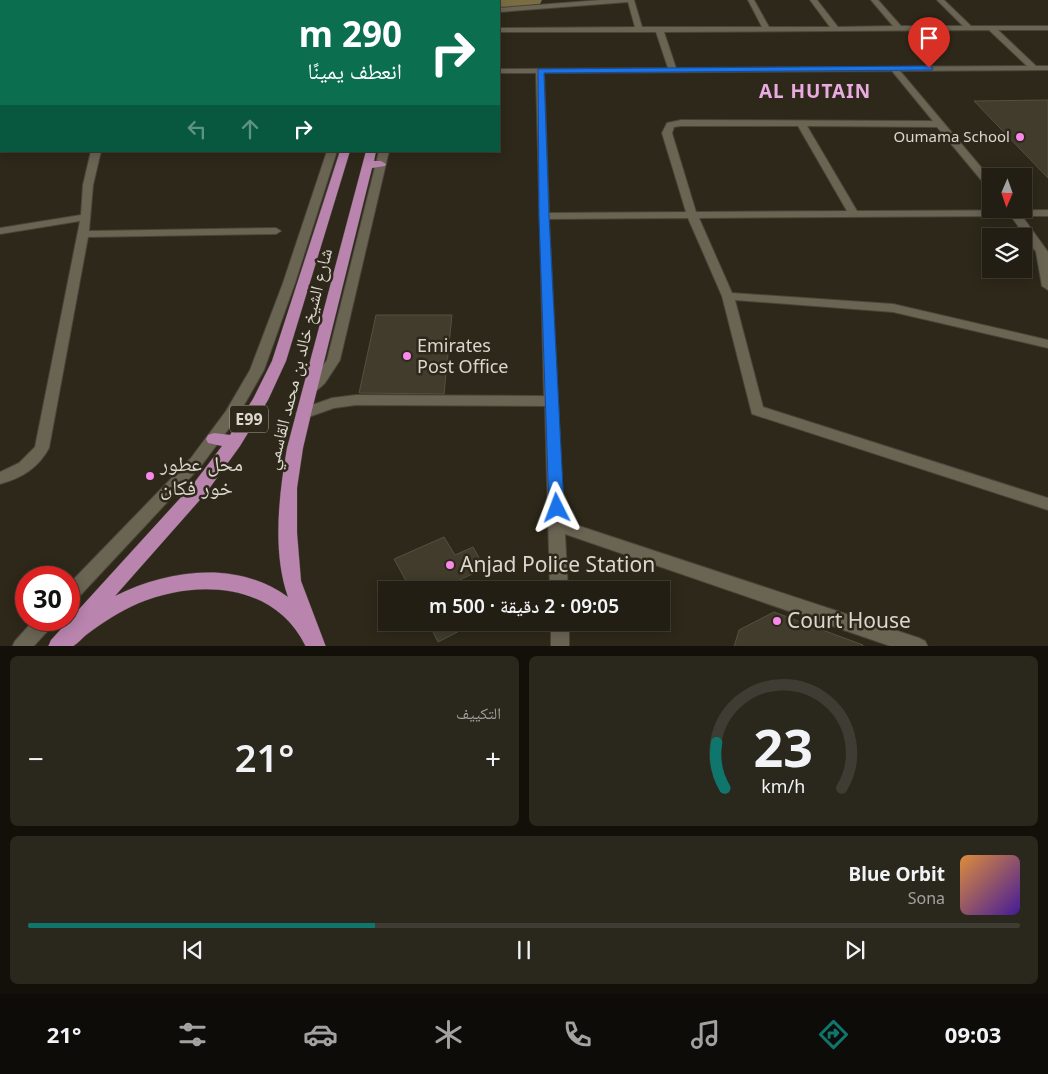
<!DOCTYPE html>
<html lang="ar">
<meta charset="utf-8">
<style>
:root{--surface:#221e13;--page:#2a271c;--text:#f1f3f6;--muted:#a2a2a0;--line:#3f3c33;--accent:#0f766e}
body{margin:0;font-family:"Noto Sans","Noto Naskh Arabic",sans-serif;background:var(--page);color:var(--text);direction:rtl;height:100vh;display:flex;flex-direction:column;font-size:19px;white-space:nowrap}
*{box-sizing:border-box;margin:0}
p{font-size:16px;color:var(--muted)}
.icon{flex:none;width:28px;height:28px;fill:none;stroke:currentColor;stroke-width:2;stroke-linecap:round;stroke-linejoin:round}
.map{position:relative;height:646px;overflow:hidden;direction:ltr}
.panel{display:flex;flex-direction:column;gap:10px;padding:10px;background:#13100a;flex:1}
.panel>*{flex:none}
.hud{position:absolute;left:0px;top:0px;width:500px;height:152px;box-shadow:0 2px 12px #0003,0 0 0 1px var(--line);direction:rtl;background:#0b6e4f;color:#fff;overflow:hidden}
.needle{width:32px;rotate:182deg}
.controls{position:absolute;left:982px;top:168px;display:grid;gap:10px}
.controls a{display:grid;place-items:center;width:50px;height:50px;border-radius:0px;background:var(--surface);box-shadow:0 2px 12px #0003,0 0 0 1px var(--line);font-size:25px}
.speed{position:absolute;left:15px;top:566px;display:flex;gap:10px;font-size:25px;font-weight:700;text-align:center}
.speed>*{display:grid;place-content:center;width:65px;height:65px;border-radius:50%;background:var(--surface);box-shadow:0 2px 12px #0003,0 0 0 1px var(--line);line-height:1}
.speed .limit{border:8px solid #d22;background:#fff;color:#111}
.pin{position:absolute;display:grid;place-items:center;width:42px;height:42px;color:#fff;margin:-51px -21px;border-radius:50% 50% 50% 0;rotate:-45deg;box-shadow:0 0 5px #0007}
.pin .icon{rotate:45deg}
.me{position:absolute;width:55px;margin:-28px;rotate:357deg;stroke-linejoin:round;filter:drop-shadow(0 0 4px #0008)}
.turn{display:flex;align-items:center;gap:18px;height:105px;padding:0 15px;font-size:22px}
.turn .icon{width:65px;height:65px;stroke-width:2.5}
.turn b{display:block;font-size:35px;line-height:42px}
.lanes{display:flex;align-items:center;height:48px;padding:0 15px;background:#0003;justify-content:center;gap:25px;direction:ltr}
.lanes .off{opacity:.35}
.big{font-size:38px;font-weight:600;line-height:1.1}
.panel .card{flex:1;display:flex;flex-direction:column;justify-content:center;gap:8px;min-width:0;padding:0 18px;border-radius:8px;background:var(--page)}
.panel .dial{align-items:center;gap:0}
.dial svg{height:130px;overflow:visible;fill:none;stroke:var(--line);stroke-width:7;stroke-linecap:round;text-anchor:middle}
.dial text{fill:var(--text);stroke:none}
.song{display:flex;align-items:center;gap:15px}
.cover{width:60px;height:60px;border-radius:8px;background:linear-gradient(135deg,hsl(30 70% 55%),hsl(260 70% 35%))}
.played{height:5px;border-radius:2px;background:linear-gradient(90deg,var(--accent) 35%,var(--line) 35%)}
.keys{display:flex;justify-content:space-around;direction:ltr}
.heat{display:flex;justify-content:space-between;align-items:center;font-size:28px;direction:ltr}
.panel .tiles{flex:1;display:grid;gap:10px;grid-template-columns:1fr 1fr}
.card:last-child{grid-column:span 2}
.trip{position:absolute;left:378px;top:581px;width:292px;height:50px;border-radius:0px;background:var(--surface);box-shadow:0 2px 12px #0003,0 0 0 1px var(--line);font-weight:600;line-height:50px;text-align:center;direction:rtl}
.menu{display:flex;height:80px;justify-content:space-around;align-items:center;background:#0e0c08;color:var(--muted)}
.menu .icon{width:35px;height:35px}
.menu .current{color:var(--accent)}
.menu b{font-size:22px;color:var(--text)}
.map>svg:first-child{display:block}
</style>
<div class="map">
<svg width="1048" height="647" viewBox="0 0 1048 647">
<rect width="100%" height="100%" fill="#2d2819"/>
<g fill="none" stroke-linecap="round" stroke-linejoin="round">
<!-- river -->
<g fill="#7a6d43" fill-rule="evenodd">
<path d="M 492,0 L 542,0 L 540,4 L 499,9 L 499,1 L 491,1 Z"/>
<rect x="0" y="111" width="1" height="14"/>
</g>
</g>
<!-- building -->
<g fill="#413c2c" stroke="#55503f">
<path d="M 1048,100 L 1048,178 L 974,101 Z"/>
<path d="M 376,315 L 452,315 L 444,394 L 359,393 Z"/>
<path d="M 444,537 L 455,555 L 473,547 L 485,568 L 449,585 L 452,590 L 411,590 L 394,559 Z"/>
<path d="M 774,612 L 863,645 L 862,647 L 734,647 L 739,630 Z"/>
<path d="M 428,622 L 477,622 L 438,642 Z"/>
</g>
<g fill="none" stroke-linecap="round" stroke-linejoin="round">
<defs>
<g id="minor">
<rect x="308" y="0" width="6" height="1"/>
<path d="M 601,0 L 634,0 L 642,27 L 762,27 L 748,0 L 754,0 L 769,27 L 830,27 L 810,0 L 817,0 L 838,27 L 893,26 L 871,0 L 878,0 L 901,26 L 963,26 L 937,0 L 944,0 L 971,26 L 1048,26 L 1048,30 L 998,30 L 1036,66 L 1048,66 L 1048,70 L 900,71 L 991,179 L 991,188 L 987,187 L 937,127 L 807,126 L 857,211 L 1048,210 L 1048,216 L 1022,216 L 1048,252 L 1048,290 L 1042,286 L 1036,252 L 1011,216 L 699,218 L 732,293 L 893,304 L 1048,340 L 1048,348 L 893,312 L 735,300 L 763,407 L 1048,498 L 1048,510 L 752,414 L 722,296 L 688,218 L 549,219 L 564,521 L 919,638 L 925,641 L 928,647 L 893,647 L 565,534 L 568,590 L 550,590 L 545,406 L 356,405 L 334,408 L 303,419 L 298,418 L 296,414 L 298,410 L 332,398 L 356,395 L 544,396 L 536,73 L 499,73 L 499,69 L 668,68 L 656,32 L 499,32 L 499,28 L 635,27 L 628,2 L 499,12 L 499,8 ZM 989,30 L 1027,66 L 676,68 L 664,32 ZM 892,71 L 933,121 L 681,120 L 667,123 L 662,133 L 686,212 L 549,213 L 544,73 ZM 681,126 L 798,126 L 847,211 L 696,212 L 672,133 L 674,127 Z"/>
<rect x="0" y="14" width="1" height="4"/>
<path d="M 0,94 L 1,95 L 1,100 L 0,100 Z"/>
<rect x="0" y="127" width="1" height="6"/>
<path d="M 91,151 L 101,151 L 93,185 L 89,231 L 276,228 L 281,231 L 276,234 L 88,237 L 49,448 C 38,468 22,478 0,484 L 0,472 L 19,463 L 35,447 L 80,221 L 0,234 L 0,228 L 81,215 L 83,185 Z"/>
<rect x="551" y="622" width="18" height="25"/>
</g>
<g id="tertiary">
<rect x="416" y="0" width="6" height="1"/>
<path d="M 327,151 L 337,151 L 295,283 L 264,370 L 236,419 L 201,466 L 75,601 L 69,604 L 69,584 L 191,458 L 226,411 L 250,370 L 283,283 Z"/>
<path d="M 379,151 L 389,151 L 340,360 L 325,383 L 315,392 L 305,392 L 303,389 L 315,377 L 327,360 Z"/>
<path d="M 34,620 L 55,620 L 52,626 L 33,647 L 12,647 L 15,641 Z"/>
</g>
<g id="trunk">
<rect x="406" y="0" width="8" height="1"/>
<path d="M 340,151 L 350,151 L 286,361 L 268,400 L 240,446 L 206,493 L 115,596 C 169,569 237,560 288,597 C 272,551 279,495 287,448 L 366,151 L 376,151 L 374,161 L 381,161 L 386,164 L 385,166 L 372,168 L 311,414 L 303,448 L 297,488 L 297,533 L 301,581 L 326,647 L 306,647 C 275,582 197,579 139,603 C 120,611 102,623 86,635 C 82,638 77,645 71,647 C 64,647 55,647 48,647 L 51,640 L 194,483 L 222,446 L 208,443 L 206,439 L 208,435 L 214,433 L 230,435 L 253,399 L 272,361 Z"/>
</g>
</defs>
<!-- minor casing -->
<use href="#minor" stroke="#494439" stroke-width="2"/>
<!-- tertiary casing -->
<use href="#tertiary" stroke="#494439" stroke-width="2"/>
<!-- trunk casing -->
<use href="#trunk" stroke="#494439" stroke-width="1"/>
<!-- minor -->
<use href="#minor" fill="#6a6453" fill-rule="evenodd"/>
<!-- tertiary -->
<use href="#tertiary" fill="#6a6453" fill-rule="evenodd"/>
<!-- trunk -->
<use href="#trunk" fill="#b984ae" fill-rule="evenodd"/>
</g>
<!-- route -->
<path fill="#1a73e8" stroke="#114b97" d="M 929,66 L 933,68 L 932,70 L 544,73 L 549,216 L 564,508 L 562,512 L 557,513 L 552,512 L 549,508 L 539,216 L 538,69 Z"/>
<!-- markers -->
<g fill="#f888ea" stroke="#2d2819" stroke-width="2">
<circle cx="1020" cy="137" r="5"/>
<circle cx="407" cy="356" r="5"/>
<circle cx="150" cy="476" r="5"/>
<circle cx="450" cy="565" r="5"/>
<circle cx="777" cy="621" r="5"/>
</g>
<g text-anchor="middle" stroke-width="5" stroke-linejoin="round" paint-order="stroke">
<!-- far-poi labels -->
<g font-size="15" fill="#dbd7ce" stroke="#2d2819" text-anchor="end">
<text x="1010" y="142">Oumama School</text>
</g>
<!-- shield labels -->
<rect fill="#2d2819" stroke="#a7a298" stroke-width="1" x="230" y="405.5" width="38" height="27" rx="4"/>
<g font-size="16" font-weight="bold" fill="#dbd7ce">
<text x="249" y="425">E99</text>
</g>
<!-- poi labels -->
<g font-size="18" fill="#dbd7ce" stroke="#2d2819" text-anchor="start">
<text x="417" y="352">Emirates<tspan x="417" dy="21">Post Office</tspan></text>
</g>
<!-- street labels -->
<g font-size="18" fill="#dbd7ce" stroke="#2d2819">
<text transform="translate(299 359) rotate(-76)" y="6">شارع الشيخ خالد بن محمد القاسمي</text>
</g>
<!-- far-district labels -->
<g font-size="19" font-weight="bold" letter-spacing="1" fill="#e9abe0" stroke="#2d2819">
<text x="815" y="98">AL HUTAIN</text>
</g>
<!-- near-poi labels -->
<g font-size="21" fill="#dbd7ce" stroke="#2d2819" text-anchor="start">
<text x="160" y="471">محل عطور<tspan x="160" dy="24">خور فكان</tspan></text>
<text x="460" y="572">Anjad Police Station</text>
<text x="787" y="628">Court House</text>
</g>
</g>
</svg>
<div class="controls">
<a><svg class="needle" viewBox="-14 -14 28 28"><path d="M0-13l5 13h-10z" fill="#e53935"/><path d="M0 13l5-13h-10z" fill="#a2a2a0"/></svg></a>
<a><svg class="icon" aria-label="layers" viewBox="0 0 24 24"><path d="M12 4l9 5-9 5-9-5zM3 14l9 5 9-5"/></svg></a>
</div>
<div class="speed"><div class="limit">30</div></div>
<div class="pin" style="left:929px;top:68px;background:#d93025"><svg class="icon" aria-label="arrive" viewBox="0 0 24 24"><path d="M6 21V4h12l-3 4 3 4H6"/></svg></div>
<svg class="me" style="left:557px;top:508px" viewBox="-20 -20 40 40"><path d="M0-17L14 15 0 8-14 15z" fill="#1a73e8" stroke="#fff" stroke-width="4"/></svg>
<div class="trip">09:05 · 2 دقيقة · 500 m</div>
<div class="hud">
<div class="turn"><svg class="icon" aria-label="right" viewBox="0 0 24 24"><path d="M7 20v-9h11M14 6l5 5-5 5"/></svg><div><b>290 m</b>انعطف يمينًا</div></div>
<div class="lanes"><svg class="icon off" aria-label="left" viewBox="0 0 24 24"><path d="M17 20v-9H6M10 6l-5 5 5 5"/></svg><svg class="icon off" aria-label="ahead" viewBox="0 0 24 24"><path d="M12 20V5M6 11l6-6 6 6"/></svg><svg class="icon" aria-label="right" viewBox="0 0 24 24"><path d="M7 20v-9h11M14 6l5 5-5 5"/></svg></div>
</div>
</div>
<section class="panel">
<div class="tiles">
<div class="card dial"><svg viewBox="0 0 100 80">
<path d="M14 69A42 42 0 1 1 86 69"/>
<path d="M14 69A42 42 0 0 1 9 41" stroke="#0f766e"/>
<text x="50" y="56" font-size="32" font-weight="700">23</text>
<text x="50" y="72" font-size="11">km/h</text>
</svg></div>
<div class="card"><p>التكييف</p>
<div class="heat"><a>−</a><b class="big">21°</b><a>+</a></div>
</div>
<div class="card">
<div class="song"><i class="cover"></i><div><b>Blue Orbit</b><p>Sona</p></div></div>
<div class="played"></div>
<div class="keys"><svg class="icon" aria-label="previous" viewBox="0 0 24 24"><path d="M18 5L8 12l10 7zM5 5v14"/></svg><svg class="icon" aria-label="pause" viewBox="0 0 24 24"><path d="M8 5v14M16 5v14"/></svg><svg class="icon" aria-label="next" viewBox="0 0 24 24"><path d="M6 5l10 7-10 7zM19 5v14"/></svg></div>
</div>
</div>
</section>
<nav class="menu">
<b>09:03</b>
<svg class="icon current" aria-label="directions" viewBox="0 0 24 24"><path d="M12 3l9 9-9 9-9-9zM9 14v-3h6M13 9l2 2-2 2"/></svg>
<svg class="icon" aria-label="music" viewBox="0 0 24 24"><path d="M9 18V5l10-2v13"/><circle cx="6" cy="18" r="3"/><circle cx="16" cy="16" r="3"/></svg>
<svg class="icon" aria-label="phone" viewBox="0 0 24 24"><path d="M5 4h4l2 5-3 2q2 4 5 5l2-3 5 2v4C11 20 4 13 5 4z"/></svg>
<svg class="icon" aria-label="climate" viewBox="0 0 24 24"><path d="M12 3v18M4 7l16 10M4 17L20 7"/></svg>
<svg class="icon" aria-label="car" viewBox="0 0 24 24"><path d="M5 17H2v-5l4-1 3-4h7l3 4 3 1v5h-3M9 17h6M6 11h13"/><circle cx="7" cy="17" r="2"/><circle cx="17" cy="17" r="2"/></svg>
<svg class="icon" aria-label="filters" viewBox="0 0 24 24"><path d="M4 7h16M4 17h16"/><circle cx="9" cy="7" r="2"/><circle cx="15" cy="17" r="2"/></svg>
<b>21°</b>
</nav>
